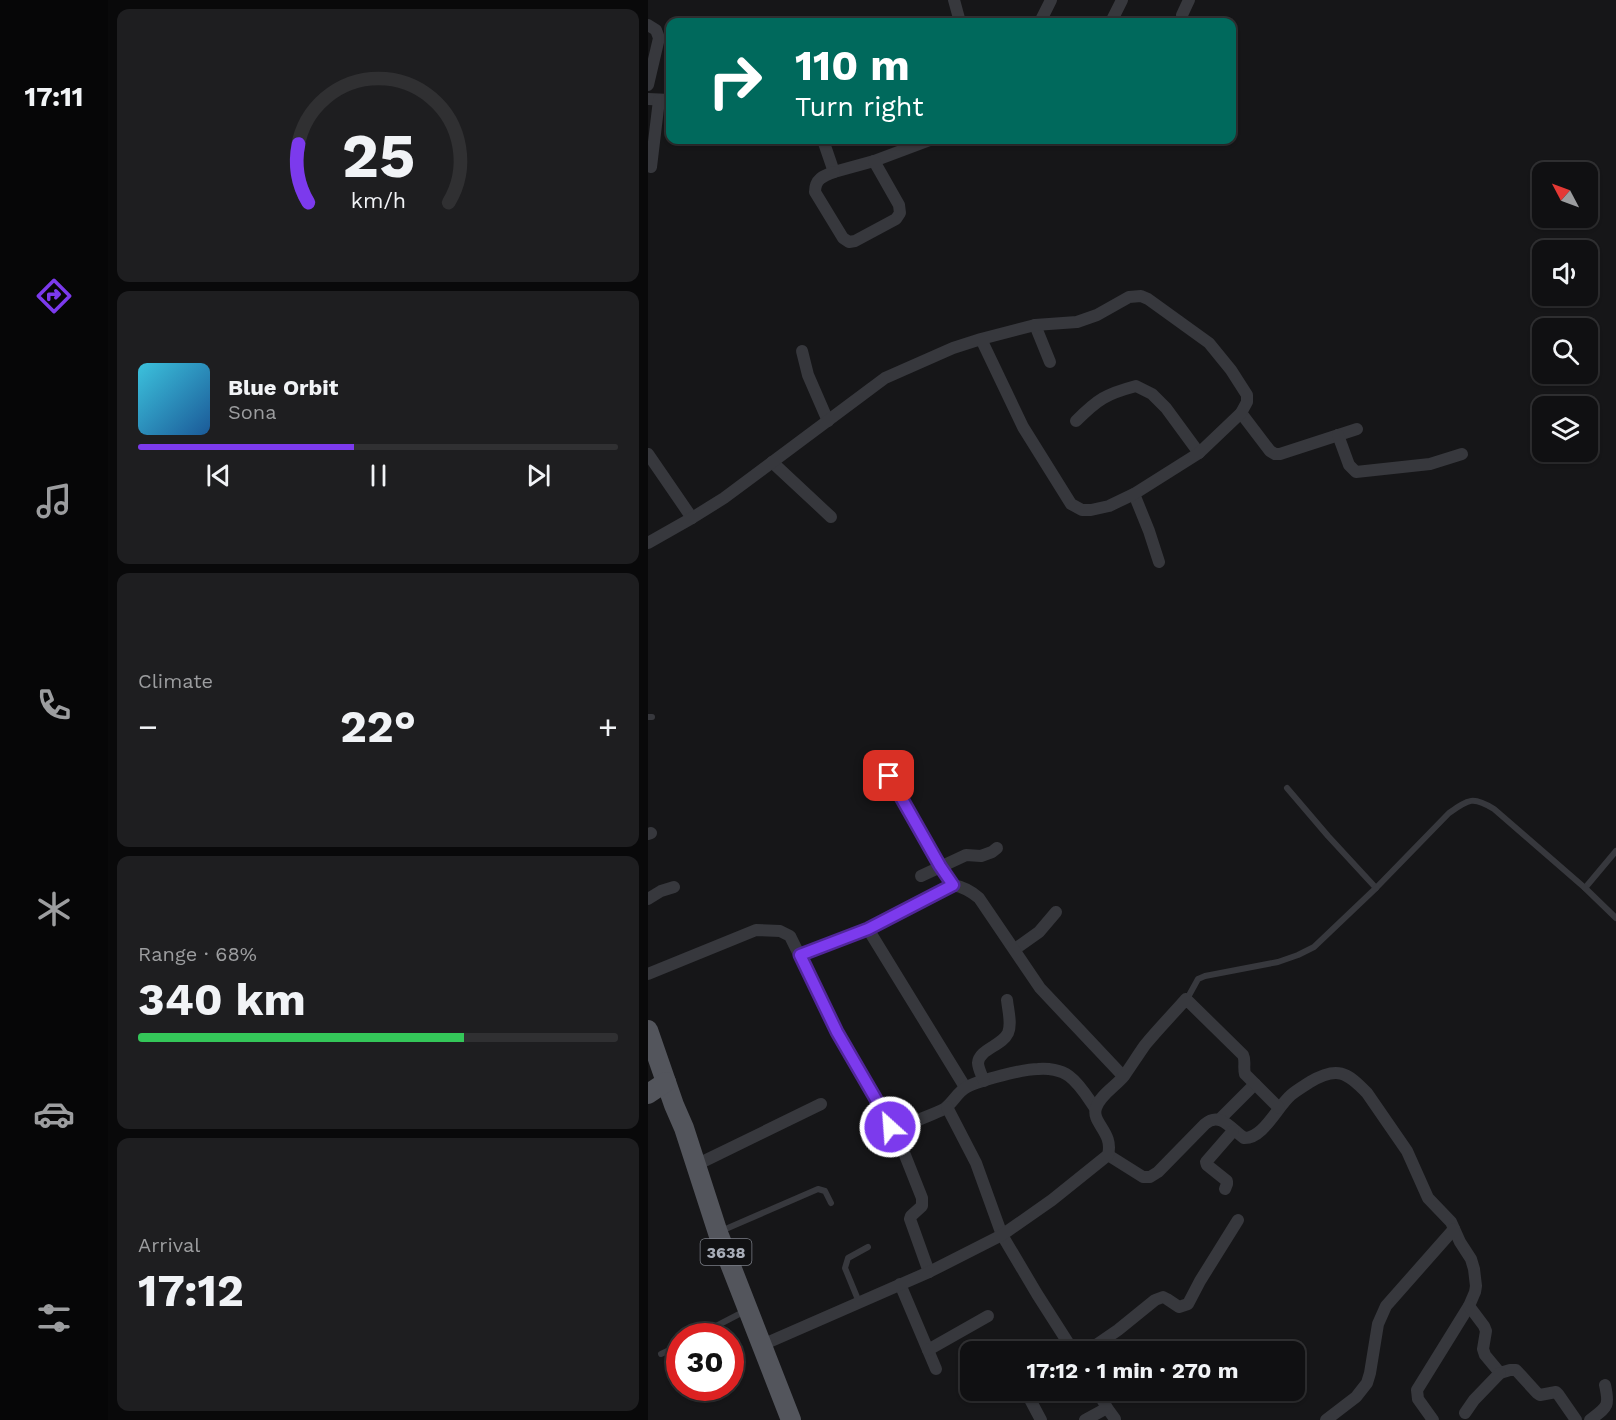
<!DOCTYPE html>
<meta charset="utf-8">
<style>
:root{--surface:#101012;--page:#1e1e20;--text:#f1f3f6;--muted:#9c9d9f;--line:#303032;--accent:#7c3aed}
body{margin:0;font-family:"Work Sans",sans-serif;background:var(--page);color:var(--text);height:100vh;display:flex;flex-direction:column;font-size:22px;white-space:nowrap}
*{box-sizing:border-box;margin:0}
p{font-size:20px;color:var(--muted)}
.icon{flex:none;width:33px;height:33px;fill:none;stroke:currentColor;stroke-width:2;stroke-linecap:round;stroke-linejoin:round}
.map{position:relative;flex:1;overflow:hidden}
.drawer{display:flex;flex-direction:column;gap:9px;padding:9px;background:#09090a;width:540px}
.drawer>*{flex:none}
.hud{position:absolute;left:18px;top:18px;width:570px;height:126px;border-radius:12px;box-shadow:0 2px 4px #0004,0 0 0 2px var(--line);background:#00695c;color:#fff;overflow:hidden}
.needle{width:39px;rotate:311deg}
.controls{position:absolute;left:884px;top:162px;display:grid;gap:12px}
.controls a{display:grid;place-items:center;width:66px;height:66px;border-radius:12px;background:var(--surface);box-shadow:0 2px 4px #0004,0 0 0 2px var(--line);font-size:30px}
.speed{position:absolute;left:18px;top:1323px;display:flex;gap:12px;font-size:30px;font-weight:700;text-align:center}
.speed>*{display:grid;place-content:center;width:78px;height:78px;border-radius:50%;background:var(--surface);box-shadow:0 2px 4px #0004,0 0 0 2px var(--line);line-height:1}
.speed .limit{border:9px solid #d22;background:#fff;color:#111}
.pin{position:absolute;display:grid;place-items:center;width:51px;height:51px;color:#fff;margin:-26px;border-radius:12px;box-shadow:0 3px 9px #0006}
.me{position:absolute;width:66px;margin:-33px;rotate:334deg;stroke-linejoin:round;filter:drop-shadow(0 0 4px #0008)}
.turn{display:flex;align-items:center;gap:21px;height:126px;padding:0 30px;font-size:27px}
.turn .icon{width:78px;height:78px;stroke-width:2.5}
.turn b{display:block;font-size:42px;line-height:51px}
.big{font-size:45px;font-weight:700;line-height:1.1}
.drawer .card{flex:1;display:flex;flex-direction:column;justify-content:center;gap:9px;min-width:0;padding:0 21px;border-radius:12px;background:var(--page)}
.drawer .dial{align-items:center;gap:0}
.dial svg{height:156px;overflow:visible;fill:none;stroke:var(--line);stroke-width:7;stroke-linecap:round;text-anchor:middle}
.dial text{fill:var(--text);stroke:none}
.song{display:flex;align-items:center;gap:18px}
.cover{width:72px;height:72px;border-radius:9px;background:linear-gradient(135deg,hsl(190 70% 55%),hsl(210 70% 35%))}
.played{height:6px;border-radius:3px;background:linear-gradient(90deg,var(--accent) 45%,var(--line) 45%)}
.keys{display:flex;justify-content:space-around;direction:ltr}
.heat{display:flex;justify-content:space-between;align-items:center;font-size:33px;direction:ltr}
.charge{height:9px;border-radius:4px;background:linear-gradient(90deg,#34c759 68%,var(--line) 0)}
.trip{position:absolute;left:312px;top:1341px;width:345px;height:60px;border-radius:12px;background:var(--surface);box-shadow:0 2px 4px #0004,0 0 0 2px var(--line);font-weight:700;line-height:60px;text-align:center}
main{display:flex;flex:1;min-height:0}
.tab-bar{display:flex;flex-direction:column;width:108px;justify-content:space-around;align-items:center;background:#060607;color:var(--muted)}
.tab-bar .icon{width:42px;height:42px}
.tab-bar .selected{color:var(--accent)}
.tab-bar b{font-size:27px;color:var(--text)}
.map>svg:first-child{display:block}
</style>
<main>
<nav class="tab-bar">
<b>17:11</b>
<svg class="icon selected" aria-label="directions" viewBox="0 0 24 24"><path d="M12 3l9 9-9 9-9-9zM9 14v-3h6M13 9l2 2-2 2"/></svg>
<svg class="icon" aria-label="music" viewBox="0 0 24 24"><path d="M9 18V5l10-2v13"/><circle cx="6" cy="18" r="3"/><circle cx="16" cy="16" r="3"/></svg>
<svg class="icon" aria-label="phone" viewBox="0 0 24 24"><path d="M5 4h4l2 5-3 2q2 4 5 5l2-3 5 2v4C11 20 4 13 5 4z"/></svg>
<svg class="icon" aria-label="climate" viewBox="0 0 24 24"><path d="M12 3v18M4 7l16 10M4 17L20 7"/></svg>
<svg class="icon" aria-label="car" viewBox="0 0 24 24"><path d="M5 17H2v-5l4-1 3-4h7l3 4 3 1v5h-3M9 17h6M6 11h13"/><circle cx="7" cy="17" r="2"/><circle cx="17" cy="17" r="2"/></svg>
<svg class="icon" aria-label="filters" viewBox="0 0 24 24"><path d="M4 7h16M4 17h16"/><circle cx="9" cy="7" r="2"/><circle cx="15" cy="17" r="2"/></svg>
</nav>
<section class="drawer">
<div class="card dial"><svg viewBox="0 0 100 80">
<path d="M14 69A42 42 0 1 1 86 69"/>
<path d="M14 69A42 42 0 0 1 9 39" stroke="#7c3aed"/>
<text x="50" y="56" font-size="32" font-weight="700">25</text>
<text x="50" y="72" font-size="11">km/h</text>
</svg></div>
<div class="card">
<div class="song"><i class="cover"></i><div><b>Blue Orbit</b><p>Sona</p></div></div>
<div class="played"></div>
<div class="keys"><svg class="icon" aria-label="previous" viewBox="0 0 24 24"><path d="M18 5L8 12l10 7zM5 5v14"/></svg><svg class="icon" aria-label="pause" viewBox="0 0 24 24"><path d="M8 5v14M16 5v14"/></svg><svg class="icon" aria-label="next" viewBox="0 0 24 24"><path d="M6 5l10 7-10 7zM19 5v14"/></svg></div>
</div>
<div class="card"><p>Climate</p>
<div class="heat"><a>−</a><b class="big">22°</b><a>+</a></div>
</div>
<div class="card"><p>Range · 68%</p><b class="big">340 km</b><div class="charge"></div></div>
<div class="card"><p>Arrival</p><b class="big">17:12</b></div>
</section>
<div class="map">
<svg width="968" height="1420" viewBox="0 0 968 1420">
<rect width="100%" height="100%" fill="#161618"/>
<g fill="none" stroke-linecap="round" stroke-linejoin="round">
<!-- service -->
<g stroke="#37383d" stroke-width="6">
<path d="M 0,717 L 4,717"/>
<path d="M 639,788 L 680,836 L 728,888"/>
<path d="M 937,888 L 968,851"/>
<path d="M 539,999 L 550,979 L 557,976 L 630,962 L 650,955 L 666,947 L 728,888 L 801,813 C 821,799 825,796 846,809 L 937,888 L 968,918"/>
<path d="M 73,1231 L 170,1189 L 177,1191 L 183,1203"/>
<path d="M 211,1302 L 197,1268 L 200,1258 L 220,1247"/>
<path d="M 49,1336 L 97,1311"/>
<path d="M 13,1354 L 32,1345"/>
</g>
<!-- minor -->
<g stroke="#37383d" stroke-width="12">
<path d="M 306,0 L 312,22"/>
<path d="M 534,15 L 541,0"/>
<path d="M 392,22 L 403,0"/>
<path d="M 463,22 L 474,0"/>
<path d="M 0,25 L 8,30 L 11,38 L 0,85"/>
<path d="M 0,99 L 22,100"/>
<path d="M 175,140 L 186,172 L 226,161 L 282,140"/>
<path d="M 3,167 L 11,100"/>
<path d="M 186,172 C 175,176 167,179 167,192 L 195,238 L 201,242 L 207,241 L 248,219 L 252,213 L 251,205 L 226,161"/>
<path d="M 387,325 L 402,362"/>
<path d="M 154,351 L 160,375 L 180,421"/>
<path d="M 593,413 L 622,451 L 627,454 L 632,454 L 709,429"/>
<path d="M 428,421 C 450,399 458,394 488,386 L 504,394 L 518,408 L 551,453"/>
<path d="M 690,435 L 701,465 L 708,472 L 782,464 L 814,454"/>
<path d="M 0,454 L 44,518"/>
<path d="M 124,462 L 183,517"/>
<path d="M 486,494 L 501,531 L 511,562"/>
<path d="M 0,543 L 44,518 L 76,498 L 237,378 L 305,348 L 333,339 L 387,325 L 429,322 L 449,315 L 481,297 L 493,296 L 500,299 L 561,343 L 583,370 L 599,395 L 599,402 L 593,413 L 551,453 L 486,494 L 461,506 L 443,510 L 434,510 L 423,504 L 375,427 L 333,339"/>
<path d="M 241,776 L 292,866 L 305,885"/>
<path d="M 0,834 L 3,833"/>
<path d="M 273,876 L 318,855 L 333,856 L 344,852 L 349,848"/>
<path d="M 0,899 L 13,891 L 26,887"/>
<path d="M 220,929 L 317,1087"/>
<path d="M 367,949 L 391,932 L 408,912"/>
<path d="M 152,955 L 220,929 L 305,885 C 316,887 323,891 331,898 L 392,988 L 475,1076"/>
<path d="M 0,974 L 108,930 L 132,931 L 142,936 L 189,1032 L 229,1101 L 242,1127 L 249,1135 C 259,1121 281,1117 296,1109 C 305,1103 310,1091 319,1087 C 332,1080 376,1069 390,1069 C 400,1068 413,1070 421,1076 C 432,1084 440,1098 447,1108"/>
<path d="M 336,1081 C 334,1076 330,1068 330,1063 C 331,1049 354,1046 360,1033 C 364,1024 360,1010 359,1000"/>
<path d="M 299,1107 L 328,1163 L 354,1235 L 389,1294 L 426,1352"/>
<path d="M 572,1119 L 607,1084"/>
<path d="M 249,1135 L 274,1198 L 274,1206 L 263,1216 L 262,1219 L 281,1272"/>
<path d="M 460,1155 L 495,1177 L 502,1177 L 510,1172 L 557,1124 C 572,1111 583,1129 596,1138 C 615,1139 629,1107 643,1095 C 649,1090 656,1086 662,1082 C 689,1066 699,1072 719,1093 L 759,1151 L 780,1198 L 803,1222 L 812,1242 L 823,1259 L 826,1269 L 828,1286 L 827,1292 L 821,1306 L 769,1390 L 770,1399 L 785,1420"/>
<path d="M 48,1165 L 173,1104"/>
<path d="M 577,1189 L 579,1184 L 579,1181 L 559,1165 L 558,1162 L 585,1131"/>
<path d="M 252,1284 L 288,1369"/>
<path d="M 821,1306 L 836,1326 L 838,1331 L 835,1349 L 837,1355 L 852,1373 L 862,1370 L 868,1370 L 889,1393 L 892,1395 L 908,1392 L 910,1394 L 928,1420"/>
<path d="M 114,1345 L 281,1272 L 354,1235 L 404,1200 L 460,1155 C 466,1132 443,1123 448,1108 C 452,1095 468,1086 476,1076 C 483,1066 490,1055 497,1045 C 510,1029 525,1014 538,999 L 595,1055 C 598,1061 595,1067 597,1074 L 631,1108"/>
<path d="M 280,1350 L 340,1316"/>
<path d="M 438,1352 L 470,1330 L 507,1300 L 515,1297 L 519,1299 L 531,1307 L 540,1304 L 552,1281 L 590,1220"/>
<path d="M 377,1390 L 393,1420"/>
<path d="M 449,1390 L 459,1408 L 467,1419"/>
<path d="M 817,1413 L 826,1400 L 852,1373"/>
<path d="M 437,1420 L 459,1408"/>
<path d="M 678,1420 L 708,1397 L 719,1383 L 722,1373 L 730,1324 L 738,1306 L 806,1229"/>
<path d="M 942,1420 C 959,1407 962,1407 957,1385"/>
</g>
<!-- primary -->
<g stroke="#53555c" stroke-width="20">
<path d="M 0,1030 L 26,1105 L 36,1128 L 70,1233 L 143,1420"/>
<path d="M 0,1094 L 18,1082"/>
</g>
</g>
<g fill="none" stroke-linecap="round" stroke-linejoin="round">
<defs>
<path id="route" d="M 241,776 L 292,866 L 305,885 L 220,929 L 152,955 L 189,1032 L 229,1101 L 242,1127"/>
</defs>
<!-- route casing -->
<use href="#route" stroke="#51269a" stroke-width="15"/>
<!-- route -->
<use href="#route" stroke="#7c3aed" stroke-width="10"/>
</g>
<g text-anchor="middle" stroke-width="6" stroke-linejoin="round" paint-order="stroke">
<!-- shield labels -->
<rect fill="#111113" stroke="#7b7e86" stroke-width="1.5" x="52.5" y="1239" width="51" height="26" rx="4.5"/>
<g font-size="16" font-weight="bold" fill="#a8adb8">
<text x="78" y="1258">3638</text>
</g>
</g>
</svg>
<div class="controls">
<a><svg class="needle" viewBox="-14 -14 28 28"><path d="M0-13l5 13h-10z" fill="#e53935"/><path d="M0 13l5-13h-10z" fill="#9c9d9f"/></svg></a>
<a><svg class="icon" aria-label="sound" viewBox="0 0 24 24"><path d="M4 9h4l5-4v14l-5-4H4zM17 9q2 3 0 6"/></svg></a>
<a><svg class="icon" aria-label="search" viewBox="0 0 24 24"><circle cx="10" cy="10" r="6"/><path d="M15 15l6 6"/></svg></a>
<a><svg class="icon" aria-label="layers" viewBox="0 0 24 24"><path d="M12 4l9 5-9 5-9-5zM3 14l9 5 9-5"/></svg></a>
</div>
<div class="speed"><div class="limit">30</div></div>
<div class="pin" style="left:241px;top:776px;background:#d93025"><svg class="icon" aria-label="arrive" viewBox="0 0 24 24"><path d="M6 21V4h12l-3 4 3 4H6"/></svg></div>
<svg class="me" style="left:242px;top:1127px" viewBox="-20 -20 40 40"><circle r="17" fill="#7c3aed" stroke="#fff" stroke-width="3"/><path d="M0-11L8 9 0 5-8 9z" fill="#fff"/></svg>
<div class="trip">17:12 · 1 min · 270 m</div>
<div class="hud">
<div class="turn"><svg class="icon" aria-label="right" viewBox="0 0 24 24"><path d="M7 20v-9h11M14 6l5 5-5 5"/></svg><div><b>110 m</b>Turn right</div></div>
</div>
</div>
</main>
